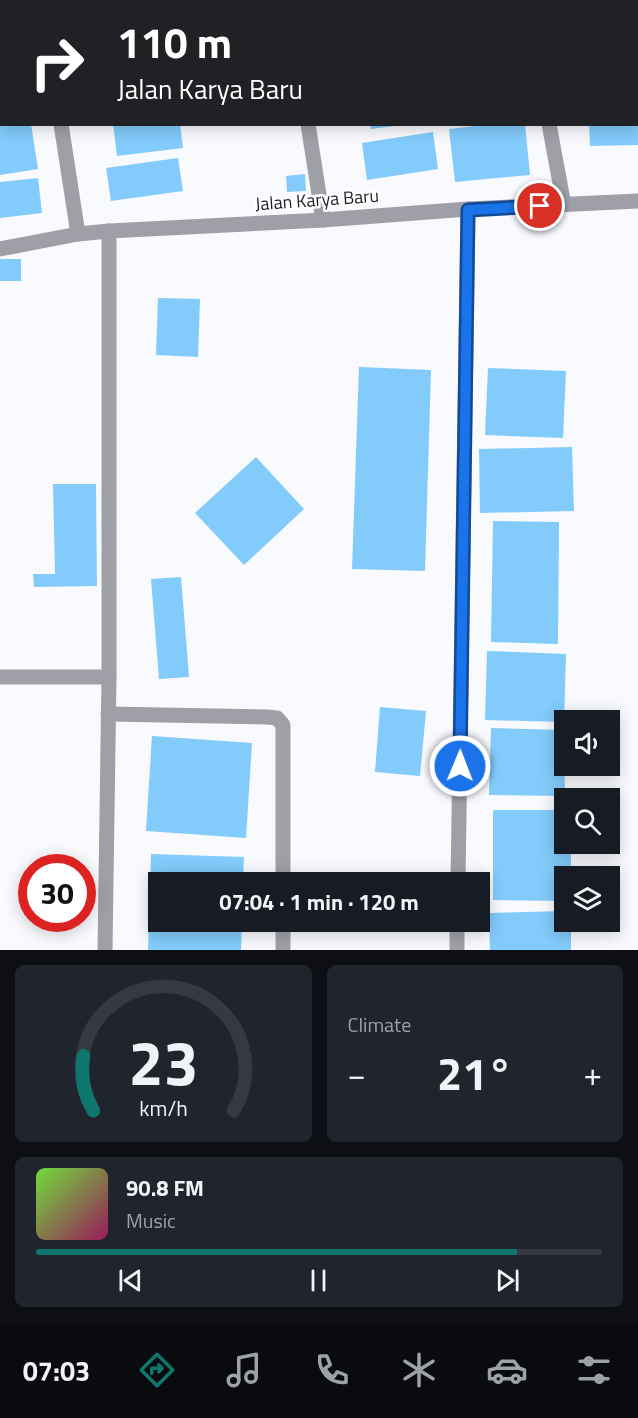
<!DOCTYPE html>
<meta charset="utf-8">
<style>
:root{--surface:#171b24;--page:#20242c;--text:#f1f3f6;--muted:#9ea1a6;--line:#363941;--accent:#0f766e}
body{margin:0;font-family:"Titillium Web",sans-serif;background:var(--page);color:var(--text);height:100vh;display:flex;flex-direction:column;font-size:22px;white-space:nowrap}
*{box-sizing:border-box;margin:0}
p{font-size:20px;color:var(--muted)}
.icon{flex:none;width:33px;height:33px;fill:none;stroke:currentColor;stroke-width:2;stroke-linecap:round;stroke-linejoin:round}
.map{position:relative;height:950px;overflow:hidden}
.panel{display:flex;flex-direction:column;gap:15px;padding:15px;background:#0d0f14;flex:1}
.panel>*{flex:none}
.banner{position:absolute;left:0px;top:0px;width:639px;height:126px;box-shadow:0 3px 15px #0003;background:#202124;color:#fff;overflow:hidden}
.buttons{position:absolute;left:554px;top:710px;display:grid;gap:12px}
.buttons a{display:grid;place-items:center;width:66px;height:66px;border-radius:0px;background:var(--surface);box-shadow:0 3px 15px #0003;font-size:30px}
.speed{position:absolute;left:18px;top:854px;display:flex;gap:12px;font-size:30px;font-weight:700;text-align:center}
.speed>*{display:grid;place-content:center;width:78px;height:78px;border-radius:50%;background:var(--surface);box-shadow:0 3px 15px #0003;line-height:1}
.speed .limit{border:9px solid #d22;background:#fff;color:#111}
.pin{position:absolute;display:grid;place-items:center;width:51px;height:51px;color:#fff;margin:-26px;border:3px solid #fff;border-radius:50%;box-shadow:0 2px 6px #0007}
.me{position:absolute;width:66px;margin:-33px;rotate:1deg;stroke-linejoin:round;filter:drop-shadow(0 0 4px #0008)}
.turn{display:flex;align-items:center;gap:21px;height:126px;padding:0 18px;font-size:27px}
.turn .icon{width:78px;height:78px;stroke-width:2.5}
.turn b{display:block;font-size:42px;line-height:51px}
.big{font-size:45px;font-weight:700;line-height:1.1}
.panel .tile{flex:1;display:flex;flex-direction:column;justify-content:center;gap:9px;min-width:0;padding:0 21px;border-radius:9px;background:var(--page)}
.panel .dial{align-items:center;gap:0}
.dial svg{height:156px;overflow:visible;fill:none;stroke:var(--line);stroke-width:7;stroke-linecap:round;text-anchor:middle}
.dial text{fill:var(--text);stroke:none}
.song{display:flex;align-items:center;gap:18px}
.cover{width:72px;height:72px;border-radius:9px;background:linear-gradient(135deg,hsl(100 70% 55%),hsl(330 70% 35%))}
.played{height:6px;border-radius:3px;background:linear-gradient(90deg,var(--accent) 85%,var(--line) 85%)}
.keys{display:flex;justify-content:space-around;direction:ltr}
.heat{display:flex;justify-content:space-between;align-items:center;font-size:33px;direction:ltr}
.panel .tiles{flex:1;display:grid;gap:15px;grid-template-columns:1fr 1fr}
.tile:last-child{grid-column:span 2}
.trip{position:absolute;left:148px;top:872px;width:342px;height:60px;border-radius:0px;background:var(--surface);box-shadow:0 3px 15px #0003;font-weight:700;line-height:60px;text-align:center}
.tabs{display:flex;height:96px;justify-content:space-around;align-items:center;background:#090b0e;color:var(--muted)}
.tabs .icon{width:42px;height:42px}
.tabs .active{color:var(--accent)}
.tabs b{font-size:27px;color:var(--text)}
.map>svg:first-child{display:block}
</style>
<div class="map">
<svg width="638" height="950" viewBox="0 0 638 950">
<rect width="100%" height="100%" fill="#f8fafe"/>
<!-- building -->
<g fill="#82cbfb">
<path d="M 0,124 L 31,124 L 38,169 L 0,175 Z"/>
<path d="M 113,124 L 180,124 L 183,148 L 117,156 Z"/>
<path d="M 370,124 L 395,124 L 395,126 L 371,129 Z"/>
<path d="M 492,124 L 525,124 L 530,175 L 455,182 L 449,129 Z"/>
<path d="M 589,124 L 638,124 L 638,145 L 590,146 Z"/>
<path d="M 433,132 L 438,169 L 367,180 L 362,143 Z"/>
<path d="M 178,158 L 183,191 L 111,201 L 106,168 Z"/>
<path d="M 305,174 L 306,191 L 287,192 L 286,176 Z"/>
<path d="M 38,178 L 42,213 L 0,218 L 0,182 Z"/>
<rect x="0" y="259" width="21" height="22"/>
<path d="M 158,298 L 200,299 L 198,357 L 156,355 Z"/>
<path d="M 359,367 L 431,370 L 425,571 L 352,569 Z"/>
<path d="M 488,368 L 566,371 L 563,438 L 485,435 Z"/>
<path d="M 572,447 L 574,511 L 480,513 L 479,449 Z"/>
<path d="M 256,457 L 304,509 L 244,565 L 195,513 Z"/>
<path d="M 53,484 L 96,484 L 97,586 L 34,587 L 33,574 L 55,574 Z"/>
<path d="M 493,521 L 559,522 L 558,644 L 491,642 Z"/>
<path d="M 181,577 L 189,677 L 159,679 L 151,579 Z"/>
<path d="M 487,651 L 566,654 L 564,722 L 485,720 Z"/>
<path d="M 380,707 L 426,711 L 420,776 L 375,772 Z"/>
<path d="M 491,728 L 564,730 L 565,796 L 489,795 Z"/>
<path d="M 152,736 L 252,743 L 246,838 L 146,831 Z"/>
<path d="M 493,810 L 564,810 L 564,843 L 571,843 L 571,876 L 564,876 L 564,901 L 493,900 Z"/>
<path d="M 151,854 L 244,857 L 243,882 L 159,882 L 159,921 L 242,921 L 241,950 L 148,950 Z"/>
<path d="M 564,911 L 564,921 L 571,921 L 571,950 L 490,950 L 489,913 Z"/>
</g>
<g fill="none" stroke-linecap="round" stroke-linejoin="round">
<!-- street -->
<g stroke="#9f9fa8" stroke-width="15">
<path d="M 42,0 L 42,2"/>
<path d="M 289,0 L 289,2"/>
<path d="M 528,0 L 528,2"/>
<path d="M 61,124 L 78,234"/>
<path d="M 308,124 L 323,220"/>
<path d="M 549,124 L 564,205"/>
<path d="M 0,249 L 78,234 L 109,231 L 323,220 L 468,209 L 638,201"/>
<path d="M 0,677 L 109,677"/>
<path d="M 108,714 L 267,717 L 277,718 L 283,725 L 283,882"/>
<path d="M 458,882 L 468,209"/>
<path d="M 105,950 L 109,677 L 109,231"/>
<path d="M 283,950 L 283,921"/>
<path d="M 457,950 L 457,921"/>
</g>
</g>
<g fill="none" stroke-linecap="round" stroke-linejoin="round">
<defs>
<path id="route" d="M 460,766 L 468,210 L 540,206"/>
</defs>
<!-- route casing -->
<use href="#route" stroke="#114b97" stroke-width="15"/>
<!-- route -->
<use href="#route" stroke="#1a73e8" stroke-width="10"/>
</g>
<g text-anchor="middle" stroke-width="5" stroke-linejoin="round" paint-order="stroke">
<!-- street labels -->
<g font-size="18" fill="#1d2128" stroke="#fff">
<text transform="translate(317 200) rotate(-4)" y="6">Jalan Karya Baru</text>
</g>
</g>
</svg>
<div class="buttons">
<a><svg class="icon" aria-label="sound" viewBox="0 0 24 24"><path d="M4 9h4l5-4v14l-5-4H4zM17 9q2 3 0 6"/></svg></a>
<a><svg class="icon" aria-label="search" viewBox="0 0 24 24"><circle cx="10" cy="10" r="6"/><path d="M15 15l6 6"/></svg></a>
<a><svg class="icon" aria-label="layers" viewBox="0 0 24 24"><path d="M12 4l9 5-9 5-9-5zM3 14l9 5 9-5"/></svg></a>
</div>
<div class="speed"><div class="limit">30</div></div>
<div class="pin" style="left:540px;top:206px;background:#d93025"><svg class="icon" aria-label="arrive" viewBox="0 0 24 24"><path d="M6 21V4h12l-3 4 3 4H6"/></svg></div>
<svg class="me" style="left:460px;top:766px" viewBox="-20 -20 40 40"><circle r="17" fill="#1a73e8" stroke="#fff" stroke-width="3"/><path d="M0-11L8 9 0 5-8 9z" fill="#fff"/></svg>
<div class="trip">07:04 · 1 min · 120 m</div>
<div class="banner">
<div class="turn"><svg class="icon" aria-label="right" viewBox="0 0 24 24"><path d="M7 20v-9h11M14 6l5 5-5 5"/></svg><div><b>110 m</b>Jalan Karya Baru</div></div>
</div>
</div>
<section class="panel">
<div class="tiles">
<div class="tile dial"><svg viewBox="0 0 100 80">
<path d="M14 69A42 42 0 1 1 86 69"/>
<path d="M14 69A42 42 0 0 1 9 41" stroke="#0f766e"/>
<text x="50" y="56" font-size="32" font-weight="700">23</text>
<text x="50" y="72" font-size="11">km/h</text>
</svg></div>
<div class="tile"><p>Climate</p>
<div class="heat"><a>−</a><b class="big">21°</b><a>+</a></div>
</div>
<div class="tile">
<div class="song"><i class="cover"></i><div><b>90.8 FM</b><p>Music</p></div></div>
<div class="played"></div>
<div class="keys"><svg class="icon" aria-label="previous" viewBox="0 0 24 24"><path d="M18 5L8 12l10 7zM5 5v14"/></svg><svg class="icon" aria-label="pause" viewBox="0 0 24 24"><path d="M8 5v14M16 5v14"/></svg><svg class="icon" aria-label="next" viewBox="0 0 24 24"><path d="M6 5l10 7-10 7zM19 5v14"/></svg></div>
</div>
</div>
</section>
<nav class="tabs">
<b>07:03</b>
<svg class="icon active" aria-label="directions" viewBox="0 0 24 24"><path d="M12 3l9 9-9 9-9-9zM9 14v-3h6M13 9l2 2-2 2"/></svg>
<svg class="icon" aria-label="music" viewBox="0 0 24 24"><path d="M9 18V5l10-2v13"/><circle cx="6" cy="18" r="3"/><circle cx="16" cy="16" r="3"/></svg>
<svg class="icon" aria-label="phone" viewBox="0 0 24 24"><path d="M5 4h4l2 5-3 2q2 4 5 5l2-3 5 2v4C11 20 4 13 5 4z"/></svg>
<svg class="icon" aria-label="climate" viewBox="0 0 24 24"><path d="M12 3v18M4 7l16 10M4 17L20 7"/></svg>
<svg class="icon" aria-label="car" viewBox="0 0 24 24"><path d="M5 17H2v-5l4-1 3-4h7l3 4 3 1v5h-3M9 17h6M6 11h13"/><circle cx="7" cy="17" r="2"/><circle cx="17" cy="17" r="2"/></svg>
<svg class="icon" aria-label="filters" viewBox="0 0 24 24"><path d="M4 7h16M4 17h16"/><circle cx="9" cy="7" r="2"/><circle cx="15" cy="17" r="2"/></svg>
</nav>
